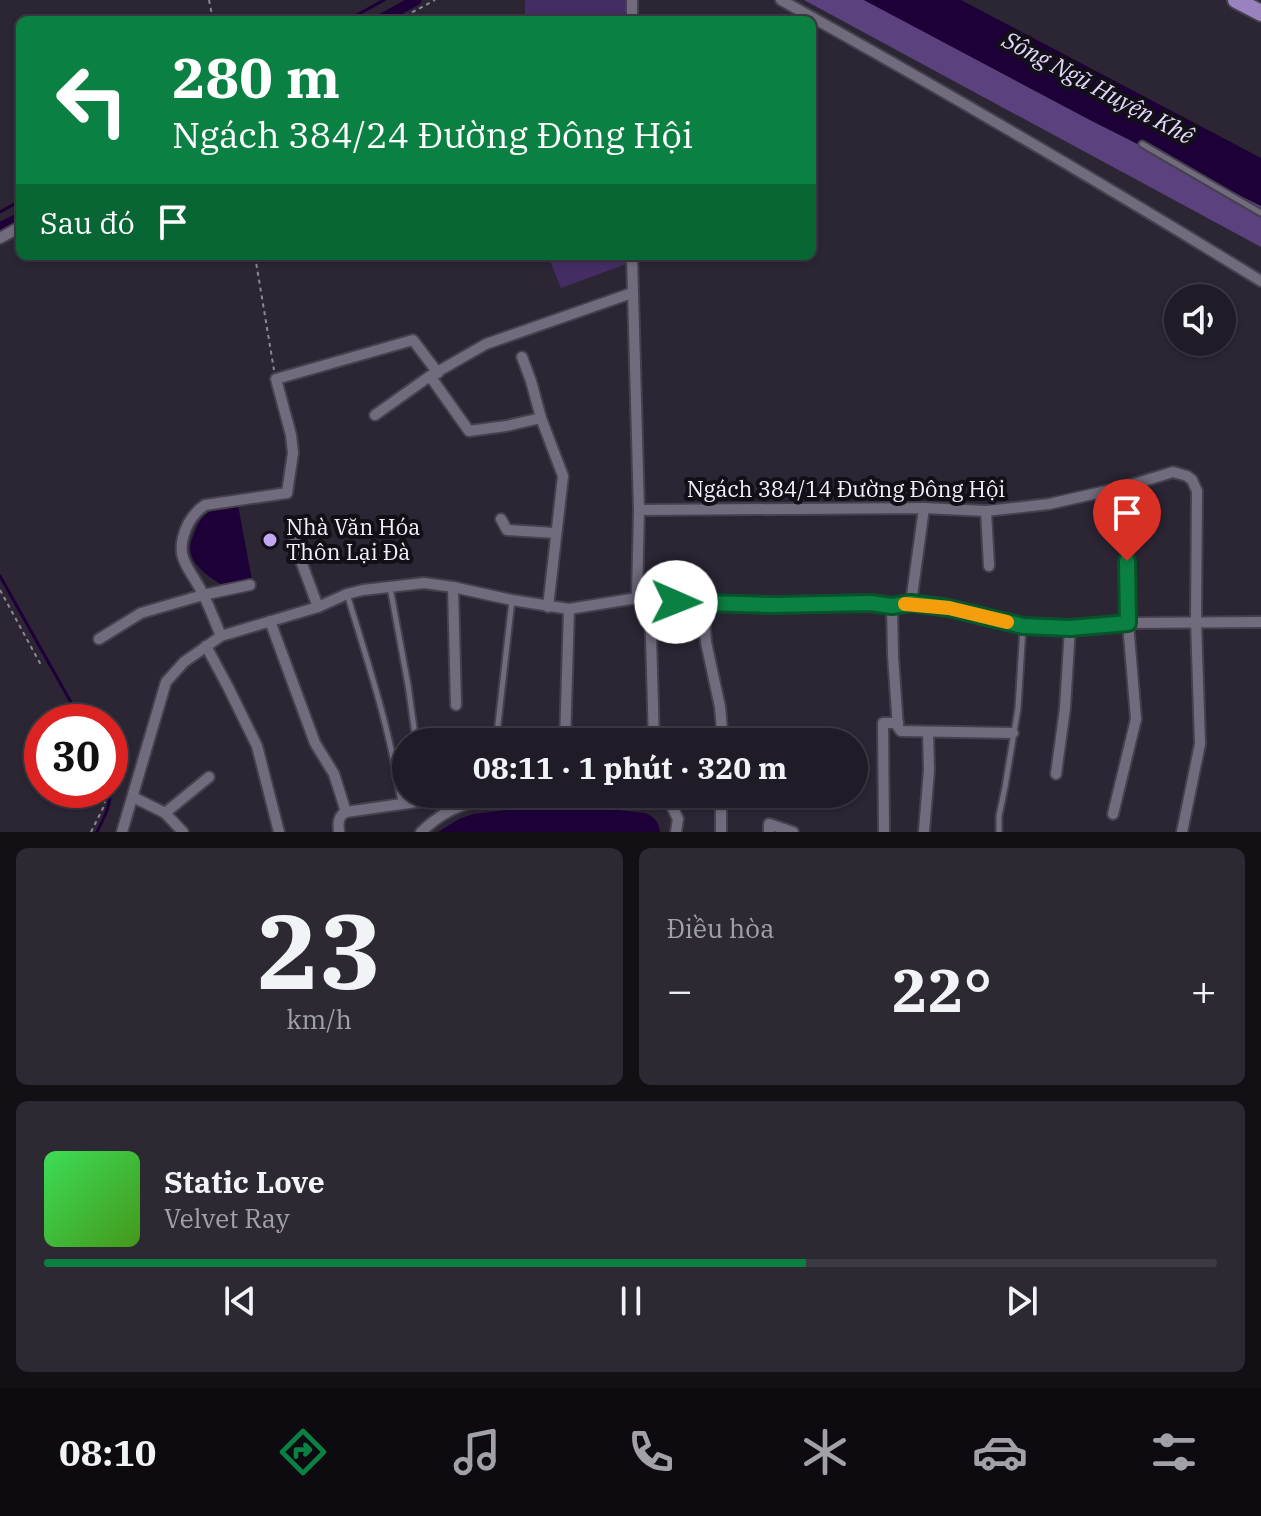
<!DOCTYPE html>
<html lang="vi">
<meta charset="utf-8">
<style>
:root{--surface:#201c27;--page:#2d2933;--text:#f1f3f6;--muted:#a2a1a7;--line:#3d3a44;--accent:#0b8043}
body{margin:0;font-family:"IBM Plex Serif",serif;background:var(--page);color:var(--text);height:100vh;display:flex;flex-direction:column;font-size:30px;white-space:nowrap}
*{box-sizing:border-box;margin:0}
p{font-size:26px;color:var(--muted)}
.icon{flex:none;width:44px;height:44px;fill:none;stroke:currentColor;stroke-width:2;stroke-linecap:round;stroke-linejoin:round}
.map{position:relative;height:832px;overflow:hidden}
.drawer{display:flex;flex-direction:column;gap:16px;padding:16px;background:#120f15;flex:1}
.drawer>*{flex:none}
.hud{position:absolute;left:16px;top:16px;width:800px;height:244px;border-radius:12px;box-shadow:0 2px 6px #0004,0 0 0 2px var(--line);background:#0b8043;color:#fff;overflow:hidden}
.buttons{position:absolute;left:1164px;top:284px;display:grid;gap:16px}
.buttons a{display:grid;place-items:center;width:72px;height:72px;border-radius:50%;background:var(--surface);box-shadow:0 2px 6px #0004,0 0 0 2px var(--line);font-size:40px}
.speed{position:absolute;left:24px;top:704px;display:flex;gap:16px;font-size:40px;font-weight:700;text-align:center}
.speed>*{display:grid;place-content:center;width:104px;height:104px;border-radius:50%;background:var(--surface);box-shadow:0 2px 6px #0004,0 0 0 2px var(--line);line-height:1}
.speed .limit{border:12px solid #d22;background:#fff;color:#111}
.pin{position:absolute;display:grid;place-items:center;width:68px;height:68px;color:#fff;margin:-82px -34px;border-radius:50% 50% 50% 0;rotate:-45deg;box-shadow:0 0 8px #0007}
.pin .icon{rotate:45deg}
.me{position:absolute;width:88px;margin:-44px;rotate:91deg;stroke-linejoin:round;filter:drop-shadow(0 0 6px #0008)}
.turn{display:flex;align-items:center;gap:28px;height:168px;padding:0 24px;font-size:36px}
.turn .icon{width:104px;height:104px;stroke-width:2.5}
.turn b{display:block;font-size:56px;line-height:68px}
.then{display:flex;align-items:center;height:76px;padding:0 24px;background:#0003;gap:16px;font-size:30px}
.big{font-size:60px;font-weight:700;line-height:1.1}
.drawer .widget{flex:1;display:flex;flex-direction:column;justify-content:center;gap:12px;min-width:0;padding:0 28px;border-radius:12px;background:var(--page)}
.drawer .dial{align-items:center;gap:0}
.dial b{font-size:104px;line-height:1}
.song{display:flex;align-items:center;gap:24px}
.cover{width:96px;height:96px;border-radius:12px;background:linear-gradient(135deg,hsl(130 70% 55%),hsl(100 70% 35%))}
.played{height:8px;border-radius:4px;background:linear-gradient(90deg,var(--accent) 65%,var(--line) 65%)}
.keys{display:flex;justify-content:space-around;direction:ltr}
.heat{display:flex;justify-content:space-between;align-items:center;font-size:44px;direction:ltr}
.drawer .tiles{flex:1;display:grid;gap:16px;grid-template-columns:1fr 1fr}
.widget:last-child{grid-column:span 2}
.trip{position:absolute;left:392px;top:728px;width:476px;height:80px;border-radius:40px;background:var(--surface);box-shadow:0 2px 6px #0004,0 0 0 2px var(--line);font-weight:700;line-height:80px;text-align:center}
.tabs{display:flex;height:128px;justify-content:space-around;align-items:center;background:#0d0b10;color:var(--muted)}
.tabs .icon{width:56px;height:56px}
.tabs .selected{color:var(--accent)}
.tabs b{font-size:36px;color:var(--text)}
.map>svg:first-child{display:block}
</style>
<div class="map">
<svg width="1261" height="832" viewBox="0 0 1261 832">
<rect width="100%" height="100%" fill="#2b2534"/>
<!-- green -->
<g fill="#442d64">
<rect x="525" y="0" width="107" height="20"/>
<path d="M 548,256 L 632,256 L 632,262 L 561,288 Z"/>
</g>
<!-- forest -->
<path fill="#5b427f" d="M 804,0 L 864,0 L 1090,120 L 1261,206 L 1261,247 Z"/>
<!-- water -->
<g fill="#1e0039">
<path d="M 864,0 L 961,0 L 1261,158 L 1261,206 L 1090,120 Z"/>
<path d="M 238,505 L 252,580 L 224,586 C 205,575 181,559 194,534 C 197,526 200,518 208,513 C 215,507 228,507 238,505 Z"/>
<path d="M 546,805 L 592,807 L 644,813 C 654,816 659,822 660,832 L 438,832 L 459,819 L 473,814 Z"/>
</g>
<g fill="none" stroke-linecap="round" stroke-linejoin="round">
<!-- stream -->
<g stroke="#1e0039" stroke-width="3">
<path d="M 348,20 L 384,0"/>
<path d="M 0,212 L 20,201"/>
<path d="M 0,576 L 82,722"/>
<path d="M 97,832 C 104,818 112,803 110,788"/>
</g>
<!-- canal -->
<g stroke="#1e0039" stroke-width="11">
<path d="M 380,20 L 416,0"/>
<path d="M 0,228 L 20,218"/>
</g>
<defs>
<g id="service">
<path d="M 1142,144 L 1261,213"/>
<path d="M 390,587 L 408,685 L 416,742"/>
<path d="M 347,594 C 368,663 391,732 401,803"/>
<path d="M 496,742 L 512,600"/>
<path d="M 999,832 L 999,816 L 1005,787 L 1018,708 L 1023,627"/>
</g>
<g id="minor">
<path d="M 781,0 C 943,90 1103,184 1261,281"/>
<path d="M 632,20 L 632,0"/>
<path d="M 0,238 L 20,227"/>
<path d="M 632,256 L 639,510 L 637,598"/>
<path d="M 522,357 L 531,381 L 541,418 L 563,476 L 548,607"/>
<path d="M 430,376 L 469,431 L 506,426 L 541,418"/>
<path d="M 375,415 L 430,376 L 486,344 L 632,293"/>
<path d="M 639,510 L 924,508 L 986,511 L 1049,504 L 1124,487 L 1173,472 L 1187,476 L 1192,480 L 1197,491 L 1196,621 L 1200,744 L 1182,832"/>
<path d="M 986,511 L 989,566"/>
<path d="M 501,519 L 507,530 L 555,533"/>
<path d="M 292,524 L 298,553 L 318,607"/>
<path d="M 453,587 L 456,705"/>
<path d="M 650,602 L 654,742"/>
<path d="M 703,602 L 706,642 L 720,707 L 723,742"/>
<path d="M 911,603 L 924,508"/>
<path d="M 892,606 L 893,656 L 898,727 L 901,731 L 1013,733"/>
<path d="M 270,621 L 315,743 L 334,774 L 346,812"/>
<path d="M 221,636 C 215,622 210,608 203,594 C 189,566 172,558 188,524 C 193,515 197,510 205,505 L 287,493 L 293,453 L 291,435 L 276,379 L 413,340 L 438,373"/>
<path d="M 99,639 L 141,613 L 203,595 L 250,585"/>
<path d="M 206,646 L 228,687 L 257,746 L 279,832"/>
<path d="M 565,742 L 569,609"/>
<path d="M 1056,774 L 1065,708 L 1070,628"/>
<path d="M 600,794 L 662,800 L 670,802 L 678,819 L 676,832"/>
<path d="M 133,797 L 165,813 L 183,832"/>
<path d="M 165,813 L 209,777"/>
<path d="M 1113,814 L 1136,719 L 1128,623 L 1127,530"/>
<path d="M 924,831 L 929,770 L 928,732"/>
<path d="M 122,832 L 166,682 L 184,662 L 221,636 L 318,607 L 347,594 L 363,590 L 424,583 L 453,587 L 512,600 L 569,609 L 637,598 L 650,602 L 774,605 L 870,603 L 892,606 L 911,603 L 949,608 L 1023,626 L 1070,628 L 1128,623 L 1261,622"/>
<path d="M 339,832 C 338,823 338,816 346,812 L 423,801 L 466,802"/>
<path d="M 421,832 C 453,801 478,800 520,794"/>
<path d="M 721,832 L 721,794"/>
<path d="M 769,832 L 769,824 L 793,832"/>
<path d="M 884,832 L 883,723 L 898,723"/>
</g>
<path id="primary" d="M 1236,0 L 1261,13"/>
</defs>
<!-- service casing -->
<use href="#service" stroke="#44404d" stroke-width="9"/>
<!-- minor casing -->
<use href="#minor" stroke="#44404d" stroke-width="14"/>
<!-- primary casing -->
<use href="#primary" stroke="#44404d" stroke-width="20"/>
<!-- path -->
<g stroke="#8d8895" stroke-width="2" stroke-dasharray="4 4" stroke-linecap="butt">
<path d="M 209,0 L 213,20"/>
<path d="M 398,20 L 435,0"/>
<path d="M 255,256 L 274,370"/>
<path d="M 0,590 L 41,665"/>
<path d="M 70,715 L 74,722"/>
<path d="M 91,832 L 105,804 L 102,790"/>
</g>
<!-- service -->
<use href="#service" stroke="#716b7d" stroke-width="5"/>
<!-- minor -->
<use href="#minor" stroke="#716b7d" stroke-width="10"/>
<!-- primary -->
<use href="#primary" stroke="#9982be" stroke-width="16"/>
</g>
<g fill="none" stroke-linecap="round" stroke-linejoin="round">
<defs>
<path id="route" d="M 676,602 L 774,605 L 870,603 L 892,606 L 911,603 L 949,608 L 1023,626 L 1070,628 L 1128,623 L 1127,561"/>
</defs>
<!-- route casing -->
<use href="#route" stroke="#07532c" stroke-width="20"/>
<!-- route -->
<use href="#route" stroke="#0b8043" stroke-width="14"/>
<!-- slow -->
<path stroke="#f59e0b" stroke-width="14" d="M 905,604 L 949,608 L 1007,622"/>
</g>
<!-- markers -->
<circle fill="#c4a7f1" stroke="#121016" stroke-width="3" cx="270" cy="540" r="8"/>
<g text-anchor="middle" stroke-width="8" stroke-linejoin="round" paint-order="stroke">
<!-- street labels -->
<g font-size="22" fill="#f4f0fb" stroke="#121016">
<text x="846" y="497">Ngách 384/14 Đường Đông Hội</text>
</g>
<!-- poi labels -->
<g font-size="22" fill="#f4f0fb" stroke="#121016" text-anchor="start">
<text x="286" y="535">Nhà Văn Hóa<tspan x="286" dy="25">Thôn Lại Đà</tspan></text>
</g>
<!-- water labels -->
<g font-size="24" font-style="italic" fill="#e4d6fc" stroke="#121016">
<text transform="translate(1098 88) rotate(28)" y="8">Sông Ngũ Huyện Khê</text>
</g>
</g>
</svg>
<div class="buttons">
<a><svg class="icon" aria-label="sound" viewBox="0 0 24 24"><path d="M4 9h4l5-4v14l-5-4H4zM17 9q2 3 0 6"/></svg></a>
</div>
<div class="speed"><div class="limit">30</div></div>
<div class="pin" style="left:1127px;top:561px;background:#d93025"><svg class="icon" aria-label="arrive" viewBox="0 0 24 24"><path d="M6 21V4h12l-3 4 3 4H6"/></svg></div>
<svg class="me" style="left:676px;top:602px" viewBox="-20 -20 40 40"><circle r="19" fill="#fff"/><path d="M0-13L10 11 0 6-10 11z" fill="#0b8043"/></svg>
<div class="trip">08:11 · 1 phút · 320 m</div>
<div class="hud">
<div class="turn"><svg class="icon" aria-label="left" viewBox="0 0 24 24"><path d="M17 20v-9H6M10 6l-5 5 5 5"/></svg><div><b>280 m</b>Ngách 384/24 Đường Đông Hội</div></div>
<div class="then">Sau đó<svg class="icon" aria-label="arrive" viewBox="0 0 24 24"><path d="M6 21V4h12l-3 4 3 4H6"/></svg></div>
</div>
</div>
<section class="drawer">
<div class="tiles">
<div class="widget dial"><b>23</b><p>km/h</p></div>
<div class="widget"><p>Điều hòa</p>
<div class="heat"><a>−</a><b class="big">22°</b><a>+</a></div>
</div>
<div class="widget">
<div class="song"><i class="cover"></i><div><b>Static Love</b><p>Velvet Ray</p></div></div>
<div class="played"></div>
<div class="keys"><svg class="icon" aria-label="previous" viewBox="0 0 24 24"><path d="M18 5L8 12l10 7zM5 5v14"/></svg><svg class="icon" aria-label="pause" viewBox="0 0 24 24"><path d="M8 5v14M16 5v14"/></svg><svg class="icon" aria-label="next" viewBox="0 0 24 24"><path d="M6 5l10 7-10 7zM19 5v14"/></svg></div>
</div>
</div>
</section>
<nav class="tabs">
<b>08:10</b>
<svg class="icon selected" aria-label="directions" viewBox="0 0 24 24"><path d="M12 3l9 9-9 9-9-9zM9 14v-3h6M13 9l2 2-2 2"/></svg>
<svg class="icon" aria-label="music" viewBox="0 0 24 24"><path d="M9 18V5l10-2v13"/><circle cx="6" cy="18" r="3"/><circle cx="16" cy="16" r="3"/></svg>
<svg class="icon" aria-label="phone" viewBox="0 0 24 24"><path d="M5 4h4l2 5-3 2q2 4 5 5l2-3 5 2v4C11 20 4 13 5 4z"/></svg>
<svg class="icon" aria-label="climate" viewBox="0 0 24 24"><path d="M12 3v18M4 7l16 10M4 17L20 7"/></svg>
<svg class="icon" aria-label="car" viewBox="0 0 24 24"><path d="M5 17H2v-5l4-1 3-4h7l3 4 3 1v5h-3M9 17h6M6 11h13"/><circle cx="7" cy="17" r="2"/><circle cx="17" cy="17" r="2"/></svg>
<svg class="icon" aria-label="filters" viewBox="0 0 24 24"><path d="M4 7h16M4 17h16"/><circle cx="9" cy="7" r="2"/><circle cx="15" cy="17" r="2"/></svg>
</nav>
